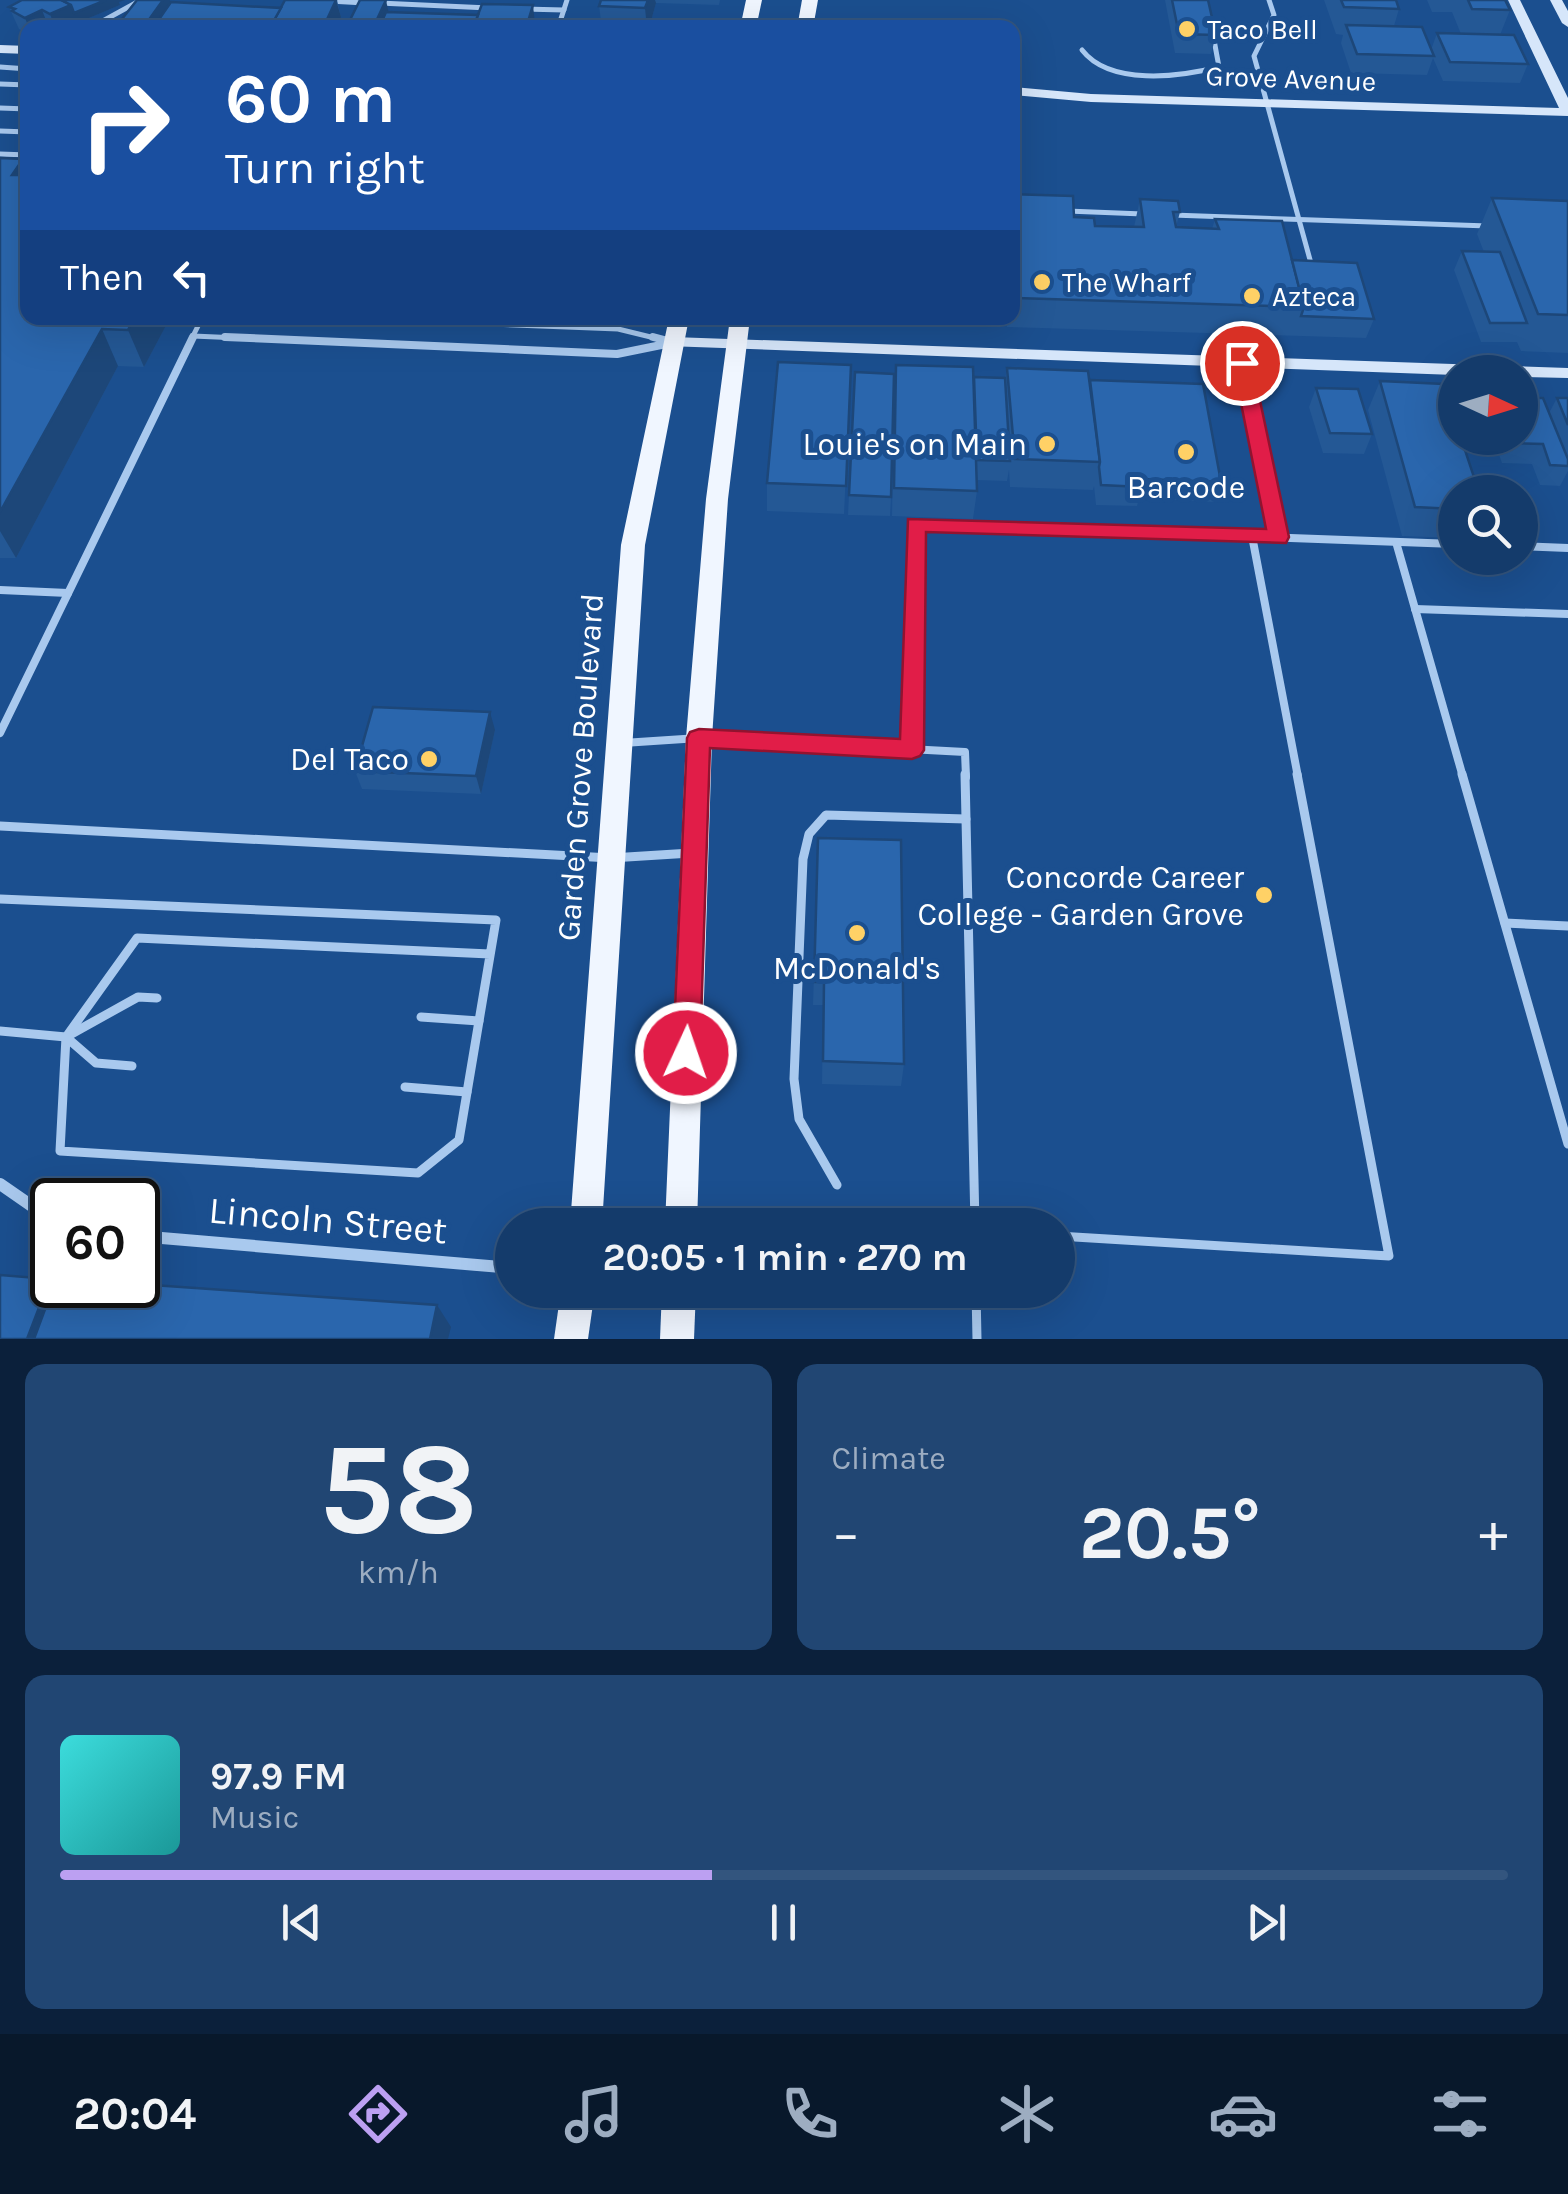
<!DOCTYPE html>
<meta charset="utf-8">
<style>
:root{--surface:#143b6b;--page:#214673;--text:#f1f3f6;--muted:#9dadc1;--line:#33557e;--accent:#bca0f2}
body{margin:0;font-family:Karla,sans-serif;background:var(--page);color:var(--text);height:100vh;display:flex;flex-direction:column;font-size:38px;white-space:nowrap}
*{box-sizing:border-box;margin:0}
p{font-size:32px;color:var(--muted)}
.icon{flex:none;width:55px;height:55px;fill:none;stroke:currentColor;stroke-width:2;stroke-linecap:round;stroke-linejoin:round}
.map{position:relative;height:1339px;overflow:hidden}
.details{display:flex;flex-direction:column;gap:25px;padding:25px;background:#0b203b;flex:1}
.details>*{flex:none}
.guide{position:absolute;left:20px;top:20px;width:1000px;height:305px;border-radius:20px;box-shadow:0 10px 40px #0002,0 0 0 2px var(--line);background:#1a4fa0;color:#fff;overflow:hidden}
.needle{width:65px;rotate:94deg}
.buttons{position:absolute;left:1438px;top:355px;display:grid;gap:20px}
.buttons a{display:grid;place-items:center;width:100px;height:100px;border-radius:50%;background:var(--surface);box-shadow:0 10px 40px #0002,0 0 0 2px var(--line);font-size:50px}
.speed{position:absolute;left:30px;top:1178px;display:flex;gap:20px;font-size:50px;font-weight:700;text-align:center}
.speed>*{display:grid;place-content:center;width:130px;height:130px;border-radius:50%;background:var(--surface);box-shadow:0 10px 40px #0002,0 0 0 2px var(--line);line-height:1}
.speed .limit{border:5px solid #111;border-radius:15px;background:#fff;color:#111}
.pin{position:absolute;display:grid;place-items:center;width:85px;height:85px;color:#fff;margin:-42px;border:5px solid #fff;border-radius:50%;box-shadow:0 2px 10px #0007}
.me{position:absolute;width:110px;margin:-55px;rotate:3deg;stroke-linejoin:round;filter:drop-shadow(0 0 8px #0008)}
.turn{display:flex;align-items:center;gap:35px;height:210px;padding:0 40px;font-size:45px}
.turn .icon{width:130px;height:130px;stroke-width:2.5}
.turn b{display:block;font-size:70px;line-height:85px}
.then{display:flex;align-items:center;height:95px;padding:0 40px;background:#0003;gap:20px;font-size:38px}
.big{font-size:75px;font-weight:700;line-height:1.1}
.details .tile{flex:1;display:flex;flex-direction:column;justify-content:center;gap:15px;min-width:0;padding:0 35px;border-radius:20px;background:var(--page)}
.details .dial{align-items:center;gap:0}
.dial b{font-size:130px;line-height:1}
.song{display:flex;align-items:center;gap:30px}
.cover{width:120px;height:120px;border-radius:15px;background:linear-gradient(135deg,hsl(180 70% 55%),hsl(180 70% 35%))}
.played{height:10px;border-radius:5px;background:linear-gradient(90deg,var(--accent) 45%,var(--line) 45%)}
.keys{display:flex;justify-content:space-around;direction:ltr}
.heat{display:flex;justify-content:space-between;align-items:center;font-size:55px;direction:ltr}
.details .tiles{flex:1;display:grid;gap:25px;grid-template-columns:1fr 1fr}
.tile:last-child{grid-column:span 2}
.trip{position:absolute;left:495px;top:1208px;width:580px;height:100px;border-radius:50px;background:var(--surface);box-shadow:0 10px 40px #0002,0 0 0 2px var(--line);font-weight:700;line-height:100px;text-align:center}
.menu{display:flex;height:160px;justify-content:space-around;align-items:center;background:#08182b;color:var(--muted)}
.menu .icon{width:70px;height:70px}
.menu .active{color:var(--accent)}
.menu b{font-size:45px;color:var(--text)}
.map>svg:first-child{display:block}
</style>
<div class="map">
<svg width="1568" height="1339" viewBox="0 0 1568 1339">
<rect width="100%" height="100%" fill="#1b4f8f"/>
<g fill="none" stroke-linecap="round" stroke-linejoin="round">
<!-- lane-far2 -->
<g stroke="#a9c9ee" stroke-width="5">
<path d="M 1269,0 L 1274,15 L 1254,56 L 1312,267"/>
<path d="M 329,1 L 365,3"/>
<path d="M 379,3 L 489,8"/>
<path d="M 523,9 L 564,10"/>
<path d="M 90,28 L 141,0"/>
<path d="M 558,28 L 567,0"/>
<path d="M 1082,50 C 1110,86 1179,77 1219,67 L 1212,29"/>
<path d="M 0,67 L 28,69"/>
<path d="M 0,84 L 28,85"/>
<path d="M 0,108 L 28,109"/>
<path d="M 0,131 L 28,132"/>
<path d="M 0,154 L 28,155"/>
<path d="M 1067,211 L 1143,214"/>
<path d="M 1172,215 L 1488,226"/>
<path d="M 337,318 L 618,329 L 663,340"/>
<path d="M 193,336 L 284,340"/>
<path d="M 191,340 L 202,318"/>
</g>
<!-- lane-far1 -->
<g stroke="#a9c9ee" stroke-width="8">
<path d="M 225,337 L 617,354 L 671,343"/>
<path d="M 653,337 L 668,341"/>
<path d="M 1242,363 L 1278,537"/>
<path d="M 1252,536 L 1298,777"/>
<path d="M 1396,542 L 1463,777"/>
<path d="M 1520,546 L 1568,548"/>
<path d="M 0,590 L 68,593"/>
<path d="M 1415,609 L 1568,614"/>
<path d="M 0,733 L 193,337"/>
<path d="M 623,743 L 699,738 L 965,752 L 966,777"/>
<path d="M 912,749 L 915,524 L 1455,544"/>
</g>
<!-- lane -->
<g stroke="#a9c9ee" stroke-width="9">
<path d="M 965,774 L 975,1225"/>
<path d="M 1462,774 L 1568,1144"/>
<path d="M 0,826 L 611,858 L 691,853"/>
<path d="M 0,899 L 496,920 L 459,1140 L 418,1173 L 60,1151 L 66,1037 L 137,938 L 490,954"/>
<path d="M 1505,923 L 1568,926"/>
<path d="M 421,1017 L 479,1021"/>
<path d="M 0,1031 L 66,1037 L 138,997 L 157,998"/>
<path d="M 66,1037 L 96,1063 L 132,1066"/>
<path d="M 405,1087 L 467,1092"/>
<path d="M 837,1185 L 799,1119 L 794,1079 L 803,859 L 809,834 L 826,815 L 966,819"/>
<path d="M 1058,1236 L 1389,1256 L 1297,774"/>
<path d="M 976,1290 L 977,1339"/>
</g>
<!-- street -->
<g stroke="#a9c9ee" stroke-width="12">
<path d="M 0,1184 L 52,1220"/>
<path d="M 138,1236 L 512,1268"/>
</g>
<!-- secondary -->
<g fill="#d6e6fa" fill-rule="evenodd">
<path d="M 1508,0 L 1520,0 L 1568,98 L 1568,116 L 1091,102 L 1012,95 L 1012,87 L 1091,94 L 1559,108 Z"/>
<path d="M 1550,0 L 1562,0 L 1568,11 L 1568,27 L 1562,23 Z"/>
<path d="M 0,45 L 28,46 L 28,54 L 0,53 Z"/>
<path d="M 673,337 L 1568,368 L 1568,378 L 1520,377 L 1520,372 L 1455,375 L 667,346 L 667,338 Z"/>
</g>
<!-- primary -->
<g fill="#f0f6ff" fill-rule="evenodd">
<path d="M 746,0 L 762,0 L 756,28 L 740,28 Z"/>
<path d="M 802,0 L 818,0 L 813,28 L 797,28 Z"/>
<path d="M 669,318 L 689,318 L 645,545 L 602,1225 L 570,1225 L 621,545 Z"/>
<path d="M 730,318 L 750,318 L 728,499 L 712,738 L 697,1225 L 665,1225 L 686,738 L 706,499 Z"/>
<path d="M 561,1290 L 595,1290 L 588,1339 L 554,1339 Z"/>
<path d="M 662,1290 L 696,1290 L 694,1339 L 660,1339 Z"/>
</g>
</g>
<!-- wall -->
<g fill="#245895">
<path d="M 170,0 L 171,2 L 281,8 L 285,0 L 337,0 L 341,17 L 336,28 L 125,28 L 122,19 Z"/>
<path d="M 601,0 L 720,0 L 719,5 L 656,3 L 649,28 L 602,28 L 599,6 Z"/>
<path d="M 1165,0 L 1208,0 L 1216,35 L 1211,54 L 1175,53 Z"/>
<path d="M 1324,0 L 1396,0 L 1399,9 L 1394,26 L 1431,50 L 1437,33 L 1461,34 L 1452,12 L 1432,12 L 1427,0 L 1505,0 L 1510,10 L 1500,35 L 1528,64 L 1520,83 L 1443,81 L 1433,58 L 1427,75 L 1351,73 L 1341,43 L 1343,35 L 1336,34 Z"/>
<path d="M 119,2 L 120,5 L 77,23 L 69,28 L 28,28 L 28,34 L 19,29 L 9,7 Z"/>
<path d="M 0,158 L 23,159 L 28,168 L 28,318 L 170,318 L 144,367 L 118,366 L 16,558 L 0,558 Z"/>
<path d="M 1012,194 L 1095,226 L 1134,227 L 1140,199 L 1180,212 L 1176,227 L 1212,229 L 1215,219 L 1292,260 L 1374,319 L 1366,338 L 1007,327 L 1007,318 L 1012,318 Z"/>
<path d="M 1492,198 L 1568,201 L 1568,353 L 1521,351 L 1517,342 L 1481,342 L 1454,270 L 1462,251 L 1484,252 L 1477,234 Z"/>
<path d="M 796,318 L 858,318 L 858,320 L 803,320 Z"/>
<path d="M 864,318 L 1006,318 L 1005,325 L 863,319 Z"/>
<path d="M 851,365 L 844,514 L 767,511 L 767,483 Z"/>
<path d="M 896,365 L 973,379 L 1005,380 L 1007,368 L 1090,380 L 1221,482 L 1215,502 L 1139,498 L 1137,506 L 1096,505 L 1094,486 L 1093,490 L 1010,487 L 1009,470 L 1007,481 L 976,480 L 977,491 L 973,519 L 892,516 L 894,393 Z"/>
<path d="M 855,372 L 891,497 L 890,516 L 848,515 Z"/>
<path d="M 1380,381 L 1455,438 L 1485,438 L 1482,444 L 1463,444 L 1455,492 L 1455,538 L 1402,536 L 1368,410 Z"/>
<path d="M 1316,388 L 1372,434 L 1364,454 L 1323,453 L 1309,407 Z"/>
<path d="M 1557,398 L 1568,398 L 1568,471 L 1560,486 L 1540,485 L 1532,464 L 1502,463 L 1493,438 L 1520,438 L 1549,413 Z"/>
<path d="M 495,730 L 481,794 L 362,789 L 355,771 Z"/>
<path d="M 818,838 L 904,1064 L 901,1086 L 822,1084 L 823,1005 L 813,1005 Z"/>
</g>
<!-- shaded-wall -->
<g fill="#1d4779">
<path d="M 106,0 L 125,0 L 119,2 L 120,5 L 77,23 L 69,28 L 55,28 L 50,14 L 71,5 Z"/>
<path d="M 163,0 L 170,0 L 174,11 L 163,28 L 150,28 L 148,21 Z"/>
<path d="M 336,0 L 341,17 L 336,28 L 324,28 Z"/>
<path d="M 386,0 L 390,19 L 386,28 L 373,28 Z"/>
<path d="M 648,0 L 655,0 L 656,3 L 649,28 L 647,28 L 645,8 Z"/>
<path d="M 533,5 L 535,24 L 534,28 L 526,28 Z"/>
<path d="M 42,10 L 49,28 L 29,28 L 25,18 Z"/>
<path d="M 23,159 L 28,168 L 28,209 L 12,175 Z"/>
<path d="M 135,318 L 170,318 L 144,367 L 128,330 Z"/>
<path d="M 102,329 L 118,366 L 16,558 L 0,531 L 0,512 Z"/>
<path d="M 490,712 L 495,730 L 481,794 L 476,776 Z"/>
<path d="M 50,1279 L 52,1281 L 52,1285 L 57,1285 L 65,1339 L 27,1339 Z"/>
<path d="M 437,1305 L 451,1327 L 448,1339 L 430,1339 Z"/>
</g>
<!-- building -->
<g fill="#2a66ad" stroke="#1d4779" stroke-width="2.5">
<path d="M 22,0 L 61,0 L 71,5 L 50,14 L 42,10 L 25,18 L 12,11 L 15,9 L 9,7 Z"/>
<path d="M 61,0 L 106,0 L 74,13 L 71,5 Z"/>
<path d="M 137,0 L 163,0 L 148,21 L 122,19 Z"/>
<path d="M 285,0 L 336,0 L 324,26 L 272,24 Z"/>
<path d="M 360,0 L 386,0 L 373,28 L 347,26 Z"/>
<path d="M 601,0 L 648,0 L 645,8 L 599,6 Z"/>
<path d="M 1172,0 L 1208,0 L 1216,35 L 1179,34 Z"/>
<path d="M 1341,0 L 1396,0 L 1399,9 L 1344,7 Z"/>
<path d="M 1468,0 L 1505,0 L 1510,10 L 1472,9 Z"/>
<path d="M 171,2 L 281,8 L 272,24 L 273,28 L 153,28 Z"/>
<path d="M 482,4 L 533,5 L 526,28 L 473,28 Z"/>
<path d="M 386,12 L 478,15 L 473,28 L 379,28 Z"/>
<path d="M 1346,25 L 1422,27 L 1434,56 L 1357,54 Z"/>
<path d="M 1437,33 L 1514,35 L 1528,64 L 1450,62 Z"/>
<path d="M 0,158 L 23,159 L 12,175 L 28,175 L 28,318 L 135,318 L 128,330 L 102,329 L 0,512 Z"/>
<path d="M 1012,194 L 1073,196 L 1074,217 L 1094,218 L 1095,226 L 1144,227 L 1140,199 L 1178,201 L 1180,212 L 1173,212 L 1176,227 L 1219,229 L 1215,219 L 1282,221 L 1304,307 L 1012,298 Z"/>
<path d="M 1492,198 L 1568,201 L 1568,315 L 1538,314 Z"/>
<path d="M 1462,251 L 1500,252 L 1527,323 L 1490,323 Z"/>
<path d="M 1292,260 L 1357,263 L 1374,319 L 1301,316 L 1304,307 Z"/>
<path d="M 778,362 L 851,365 L 846,486 L 767,483 Z"/>
<path d="M 896,365 L 973,367 L 977,491 L 894,488 Z"/>
<path d="M 1007,368 L 1088,371 L 1100,462 L 1015,459 Z"/>
<path d="M 855,372 L 894,374 L 891,497 L 849,495 Z"/>
<path d="M 974,377 L 1005,378 L 1010,461 L 977,460 Z"/>
<path d="M 1090,380 L 1203,384 L 1221,482 L 1142,479 L 1142,487 L 1101,485 L 1099,467 L 1100,462 Z"/>
<path d="M 1380,381 L 1444,384 L 1455,419 L 1455,438 L 1461,438 L 1479,492 L 1455,492 L 1455,509 L 1415,507 Z"/>
<path d="M 1316,388 L 1358,389 L 1372,434 L 1330,433 Z"/>
<path d="M 1448,398 L 1455,398 L 1455,419 Z"/>
<path d="M 1520,398 L 1543,398 L 1568,459 L 1568,466 L 1550,465 L 1543,444 L 1512,443 L 1510,438 L 1520,438 Z"/>
<path d="M 1557,398 L 1568,398 L 1568,425 Z"/>
<path d="M 373,707 L 490,712 L 476,776 L 355,771 Z"/>
<path d="M 818,838 L 901,840 L 904,1064 L 823,1061 L 824,982 L 814,982 Z"/>
<path d="M 0,1275 L 50,1279 L 27,1339 L 0,1339 Z"/>
<path d="M 138,1284 L 437,1305 L 430,1339 L 34,1339 L 54,1285 Z"/>
</g>
<!-- route -->
<path fill="#e11d48" stroke="#92132f" stroke-width="2.5" d="M 1242,357 L 1252,363 L 1289,537 L 1286,543 L 926,532 L 924,750 L 920,756 L 912,759 L 710,748 L 700,1053 L 696,1062 L 686,1066 L 677,1062 L 673,1053 L 687,738 L 690,732 L 699,729 L 900,739 L 908,519 L 1266,529 L 1233,363 Z"/>
<!-- markers -->
<g fill="#ffd166" stroke="#1b4f8f" stroke-width="4">
<circle cx="1187" cy="29" r="10"/>
<circle cx="1042" cy="282" r="10"/>
<circle cx="1252" cy="296" r="10"/>
<circle cx="1047" cy="444" r="10"/>
<circle cx="1186" cy="452" r="10"/>
<circle cx="429" cy="759" r="10"/>
<circle cx="1264" cy="895" r="10"/>
<circle cx="857" cy="933" r="10"/>
</g>
<g text-anchor="middle" stroke-width="10" stroke-linejoin="round" paint-order="stroke">
<!-- far-poi labels -->
<g font-size="28" fill="#fff" stroke="#1b4f8f" text-anchor="start">
<text x="1207" y="39">Taco Bell</text>
<text x="1062" y="292">The Wharf</text>
<text x="1272" y="306">Azteca</text>
</g>
<!-- far-street labels -->
<g font-size="28" fill="#fff" stroke="#1b4f8f">
<text transform="translate(1291 78) rotate(2)" y="10">Grove Avenue</text>
</g>
<!-- poi labels -->
<g font-size="32" fill="#fff" stroke="#1b4f8f" text-anchor="end">
<text x="1027" y="455">Louie's on Main</text>
<text x="1186" y="498" text-anchor="middle">Barcode</text>
<text x="409" y="770">Del Taco</text>
<text x="1244" y="888">Concorde Career<tspan x="1244" dy="37">College - Garden Grove</tspan></text>
<text x="857" y="979" text-anchor="middle">McDonald's</text>
</g>
<!-- street labels -->
<g font-size="32" fill="#fff" stroke="#1b4f8f">
<text transform="translate(580 767) rotate(-86)" y="11">Garden Grove Boulevard</text>
</g>
<!-- near-street labels -->
<g font-size="38" fill="#fff" stroke="#1b4f8f">
<text transform="translate(328 1220) rotate(5)" y="13">Lincoln Street</text>
</g>
</g>
</svg>
<div class="buttons">
<a><svg class="needle" viewBox="-14 -14 28 28"><path d="M0-13l5 13h-10z" fill="#e53935"/><path d="M0 13l5-13h-10z" fill="#9dadc1"/></svg></a>
<a><svg class="icon" aria-label="search" viewBox="0 0 24 24"><circle cx="10" cy="10" r="6"/><path d="M15 15l6 6"/></svg></a>
</div>
<div class="speed"><div class="limit">60</div></div>
<div class="pin" style="left:1242px;top:363px;background:#d93025"><svg class="icon" aria-label="arrive" viewBox="0 0 24 24"><path d="M6 21V4h12l-3 4 3 4H6"/></svg></div>
<svg class="me" style="left:686px;top:1053px" viewBox="-20 -20 40 40"><circle r="17" fill="#e11d48" stroke="#fff" stroke-width="3"/><path d="M0-11L8 9 0 5-8 9z" fill="#fff"/></svg>
<div class="trip">20:05 · 1 min · 270 m</div>
<div class="guide">
<div class="turn"><svg class="icon" aria-label="right" viewBox="0 0 24 24"><path d="M7 20v-9h11M14 6l5 5-5 5"/></svg><div><b>60 m</b>Turn right</div></div>
<div class="then">Then<svg class="icon" aria-label="left" viewBox="0 0 24 24"><path d="M17 20v-9H6M10 6l-5 5 5 5"/></svg></div>
</div>
</div>
<section class="details">
<div class="tiles">
<div class="tile dial"><b>58</b><p>km/h</p></div>
<div class="tile"><p>Climate</p>
<div class="heat"><a>−</a><b class="big">20.5°</b><a>+</a></div>
</div>
<div class="tile">
<div class="song"><i class="cover"></i><div><b>97.9 FM</b><p>Music</p></div></div>
<div class="played"></div>
<div class="keys"><svg class="icon" aria-label="previous" viewBox="0 0 24 24"><path d="M18 5L8 12l10 7zM5 5v14"/></svg><svg class="icon" aria-label="pause" viewBox="0 0 24 24"><path d="M8 5v14M16 5v14"/></svg><svg class="icon" aria-label="next" viewBox="0 0 24 24"><path d="M6 5l10 7-10 7zM19 5v14"/></svg></div>
</div>
</div>
</section>
<nav class="menu">
<b>20:04</b>
<svg class="icon active" aria-label="directions" viewBox="0 0 24 24"><path d="M12 3l9 9-9 9-9-9zM9 14v-3h6M13 9l2 2-2 2"/></svg>
<svg class="icon" aria-label="music" viewBox="0 0 24 24"><path d="M9 18V5l10-2v13"/><circle cx="6" cy="18" r="3"/><circle cx="16" cy="16" r="3"/></svg>
<svg class="icon" aria-label="phone" viewBox="0 0 24 24"><path d="M5 4h4l2 5-3 2q2 4 5 5l2-3 5 2v4C11 20 4 13 5 4z"/></svg>
<svg class="icon" aria-label="climate" viewBox="0 0 24 24"><path d="M12 3v18M4 7l16 10M4 17L20 7"/></svg>
<svg class="icon" aria-label="car" viewBox="0 0 24 24"><path d="M5 17H2v-5l4-1 3-4h7l3 4 3 1v5h-3M9 17h6M6 11h13"/><circle cx="7" cy="17" r="2"/><circle cx="17" cy="17" r="2"/></svg>
<svg class="icon" aria-label="filters" viewBox="0 0 24 24"><path d="M4 7h16M4 17h16"/><circle cx="9" cy="7" r="2"/><circle cx="15" cy="17" r="2"/></svg>
</nav>
